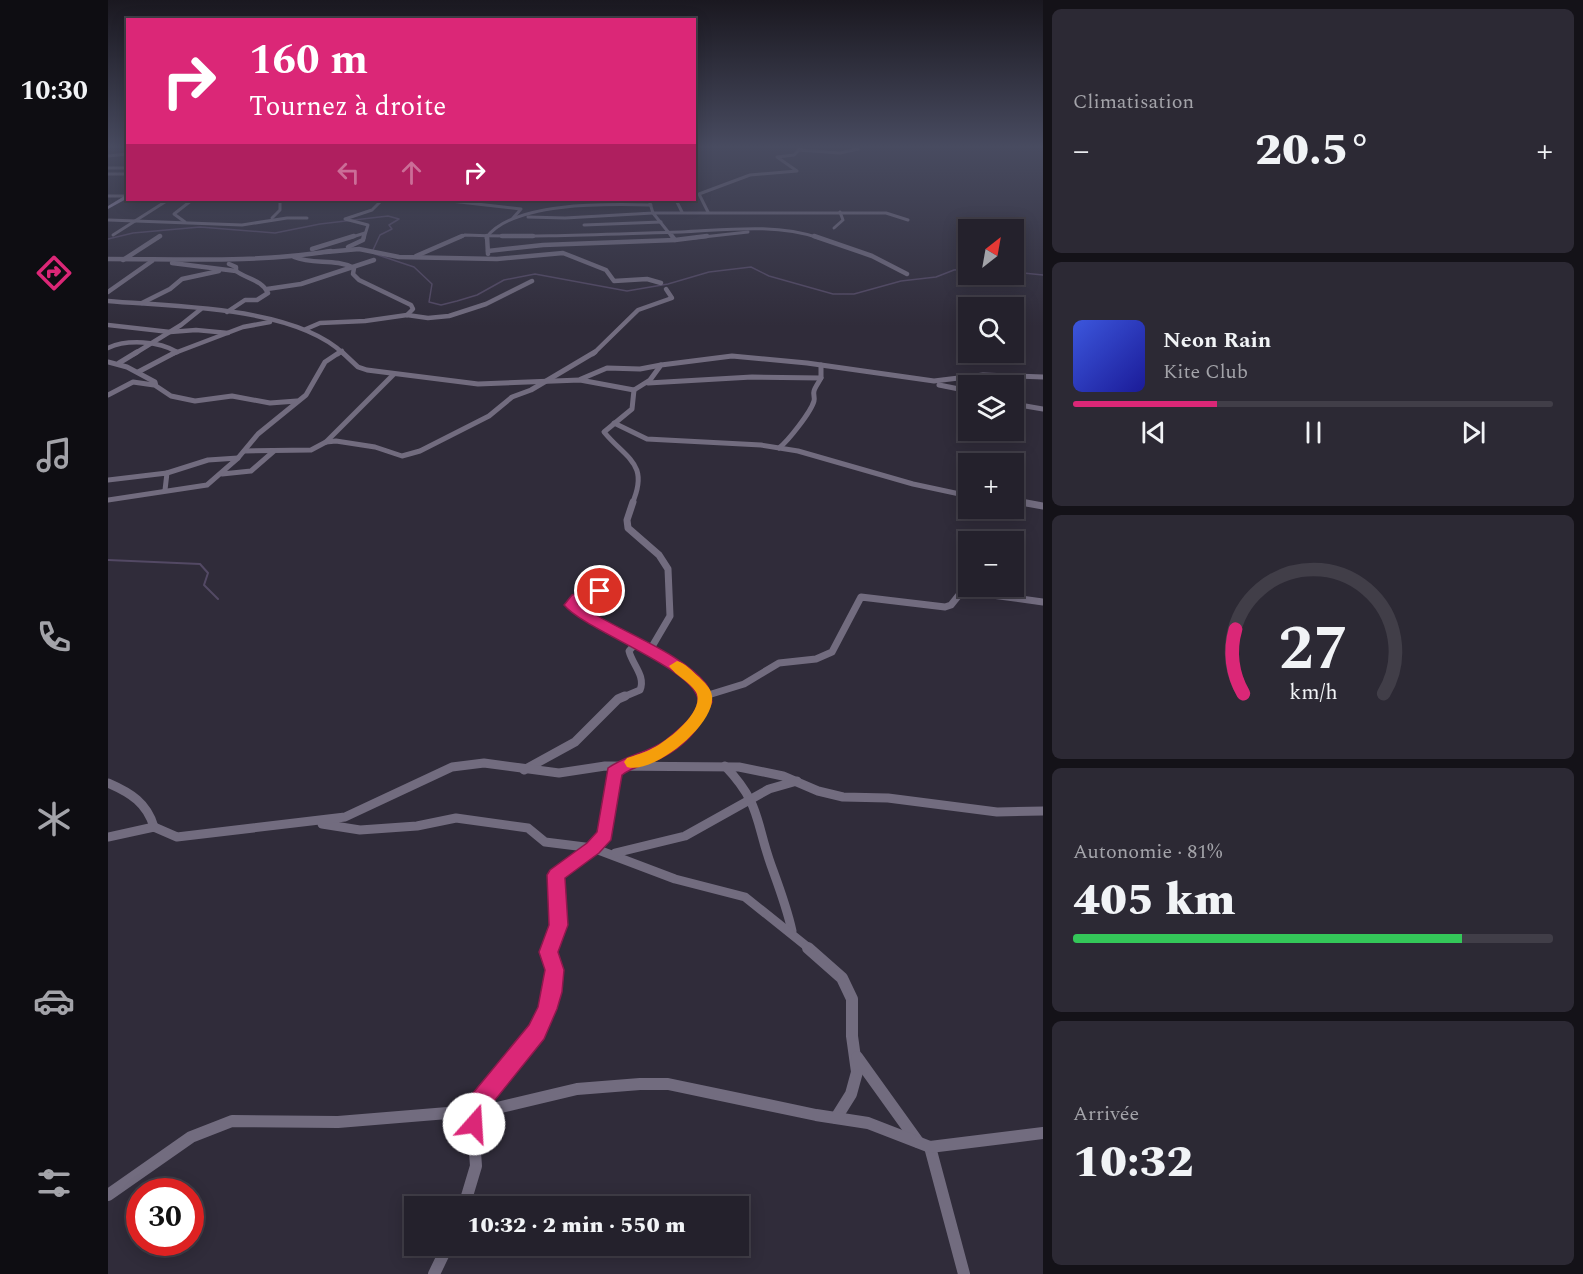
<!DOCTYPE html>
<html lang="fr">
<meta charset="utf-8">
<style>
:root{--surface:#24212c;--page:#2c2934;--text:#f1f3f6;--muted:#a3a3a9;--line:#413e48;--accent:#db2777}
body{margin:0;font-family:Spectral,serif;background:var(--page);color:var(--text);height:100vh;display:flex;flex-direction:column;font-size:22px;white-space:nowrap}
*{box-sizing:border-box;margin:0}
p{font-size:20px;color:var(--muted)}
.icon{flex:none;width:33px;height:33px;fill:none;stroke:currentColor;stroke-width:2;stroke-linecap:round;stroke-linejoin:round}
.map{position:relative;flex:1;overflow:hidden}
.sheet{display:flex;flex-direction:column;gap:9px;padding:9px;background:#141218;width:540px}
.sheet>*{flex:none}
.hud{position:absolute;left:18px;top:18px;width:570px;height:183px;border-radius:0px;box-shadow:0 3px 15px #0003,0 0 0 2px var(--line);background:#db2777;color:#fff;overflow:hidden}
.needle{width:39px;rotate:31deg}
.controls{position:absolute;left:850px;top:219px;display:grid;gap:12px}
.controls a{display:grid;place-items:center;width:66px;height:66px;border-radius:0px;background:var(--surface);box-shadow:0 3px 15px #0003,0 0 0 2px var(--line);font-size:30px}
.speed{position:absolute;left:18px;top:1178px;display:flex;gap:12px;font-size:30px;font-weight:700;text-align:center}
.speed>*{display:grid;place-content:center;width:78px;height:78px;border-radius:50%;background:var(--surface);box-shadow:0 3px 15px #0003,0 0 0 2px var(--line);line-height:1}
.speed .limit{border:9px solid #d22;background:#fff;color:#111}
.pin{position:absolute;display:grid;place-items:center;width:51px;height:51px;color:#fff;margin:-26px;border:3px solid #fff;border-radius:50%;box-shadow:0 2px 6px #0007}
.me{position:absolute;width:66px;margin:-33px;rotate:19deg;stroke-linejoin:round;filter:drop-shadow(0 0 4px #0008)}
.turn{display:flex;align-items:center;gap:21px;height:126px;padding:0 24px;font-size:27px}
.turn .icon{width:78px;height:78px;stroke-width:2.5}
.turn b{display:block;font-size:42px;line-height:51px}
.lanes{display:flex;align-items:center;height:57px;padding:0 24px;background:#0003;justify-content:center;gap:30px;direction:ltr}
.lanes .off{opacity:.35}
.big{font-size:45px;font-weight:800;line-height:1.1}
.sheet .widget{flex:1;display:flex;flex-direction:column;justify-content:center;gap:9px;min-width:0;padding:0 21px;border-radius:9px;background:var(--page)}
.sheet .dial{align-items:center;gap:0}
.dial svg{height:156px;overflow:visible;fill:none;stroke:var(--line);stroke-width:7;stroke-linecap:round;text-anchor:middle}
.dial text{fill:var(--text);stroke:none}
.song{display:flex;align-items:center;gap:18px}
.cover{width:72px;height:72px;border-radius:9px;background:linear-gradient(135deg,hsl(230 70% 55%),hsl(240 70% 35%))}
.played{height:6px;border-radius:3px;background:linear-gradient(90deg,var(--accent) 30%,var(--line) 30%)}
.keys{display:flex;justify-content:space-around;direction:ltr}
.heat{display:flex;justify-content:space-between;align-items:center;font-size:33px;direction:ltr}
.charge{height:9px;border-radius:4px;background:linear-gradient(90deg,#34c759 81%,var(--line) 0)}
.trip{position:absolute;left:296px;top:1196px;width:345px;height:60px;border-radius:0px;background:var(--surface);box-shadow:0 3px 15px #0003,0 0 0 2px var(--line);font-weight:800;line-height:60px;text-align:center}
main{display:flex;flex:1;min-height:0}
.tab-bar{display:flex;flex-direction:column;width:108px;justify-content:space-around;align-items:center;background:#0e0d12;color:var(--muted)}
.tab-bar .icon{width:42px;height:42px}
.tab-bar .current{color:var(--accent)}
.tab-bar b{font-size:27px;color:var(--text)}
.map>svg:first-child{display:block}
</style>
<main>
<nav class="tab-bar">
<b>10:30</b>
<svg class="icon current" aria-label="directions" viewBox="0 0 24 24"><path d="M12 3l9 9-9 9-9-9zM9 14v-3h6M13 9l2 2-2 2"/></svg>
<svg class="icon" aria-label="music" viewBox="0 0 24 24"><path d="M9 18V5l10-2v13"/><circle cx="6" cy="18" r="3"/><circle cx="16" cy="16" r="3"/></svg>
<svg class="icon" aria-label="phone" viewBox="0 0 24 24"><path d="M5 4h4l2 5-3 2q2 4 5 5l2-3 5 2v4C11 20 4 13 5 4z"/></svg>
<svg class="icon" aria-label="climate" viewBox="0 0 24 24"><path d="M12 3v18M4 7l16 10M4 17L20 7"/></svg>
<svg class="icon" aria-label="car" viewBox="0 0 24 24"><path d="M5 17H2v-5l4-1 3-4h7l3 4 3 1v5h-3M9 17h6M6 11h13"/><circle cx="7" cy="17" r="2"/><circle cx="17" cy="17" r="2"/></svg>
<svg class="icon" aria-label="filters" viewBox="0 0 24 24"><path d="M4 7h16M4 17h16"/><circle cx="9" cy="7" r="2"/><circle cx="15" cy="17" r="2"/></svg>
</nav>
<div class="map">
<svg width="935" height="1274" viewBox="0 0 935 1274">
<rect width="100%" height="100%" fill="#302c3a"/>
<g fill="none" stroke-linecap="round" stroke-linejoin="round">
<!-- stream-far1 -->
<g stroke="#534964" stroke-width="1.5">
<path d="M 0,239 L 25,233 L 92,227 L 167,233 L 212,224 L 280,216 L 291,219 L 281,225 L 284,229 L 272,235 L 265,250"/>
<path d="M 267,254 L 306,267 L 324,284 L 321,302 L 333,305 L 349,301 L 369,295 L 396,280 L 427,274 L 519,291 L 560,284 L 601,272 L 643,267 L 661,276 L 725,294 L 746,294 L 793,281 L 828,277 L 846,270 L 861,269"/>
<path d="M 906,272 L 935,275"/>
</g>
<!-- stream -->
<path stroke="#534964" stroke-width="2" d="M 0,560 L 92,564 L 100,573 L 96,585 L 110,599"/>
<!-- street-far5 -->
<g stroke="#726c7f" stroke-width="3">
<path d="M 690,150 L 732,153 L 750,149"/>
<path d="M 0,156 L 20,154"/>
<path d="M 0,168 L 20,168"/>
<path d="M 0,174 L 20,174"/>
<path d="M 0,196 L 20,196"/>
<path d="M 334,200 L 413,209 L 405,218"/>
<path d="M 568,200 L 574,212"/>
<path d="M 600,212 L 591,194 L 642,175 L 689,171 L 669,157 L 686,155 L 693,148"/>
<path d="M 420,217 L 457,218 L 545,213 L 541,200"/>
<path d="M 164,218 L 172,210 L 172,200"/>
<path d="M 1,220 L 134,225 L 179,218 L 199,218"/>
<path d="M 77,222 L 66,214 L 84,200"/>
<path d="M 476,225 L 553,222"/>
<path d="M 726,228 L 735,220 L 732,212"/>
<path d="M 5,235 L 60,200"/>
<path d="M 50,238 L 52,236"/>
<path d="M 241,238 L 257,233"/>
<path d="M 256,238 L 260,225 L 237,219 L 264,210 L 274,200"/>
<path d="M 350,238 L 357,235 C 429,238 501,234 573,232 C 618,230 667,223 711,238"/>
<path d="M 378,238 C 404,201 502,204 543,205"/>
<path d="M 565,238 L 545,213 L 778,213 L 800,220"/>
<path d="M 586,238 L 640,232"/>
</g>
<!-- street-far4 -->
<g stroke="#726c7f" stroke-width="4.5">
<path d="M 379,236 L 380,254"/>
<path d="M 394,236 L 425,236"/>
<path d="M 706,236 L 764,256 L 799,274"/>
<path d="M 567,240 L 599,236"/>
<path d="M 240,247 L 255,240 L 256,236"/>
<path d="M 204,249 L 246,236"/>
<path d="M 380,251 L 435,245 L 567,240 L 564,236"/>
<path d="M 218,252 L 251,249 L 291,257 L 389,259 L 455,253 L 498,270 L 506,281 L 539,279 L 553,283"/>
<path d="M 308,256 L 354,236"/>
<path d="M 186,257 C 206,265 227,258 246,268 L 245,274 L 251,280 L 303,305 L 305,309 L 299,315"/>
<path d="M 0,259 C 74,259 150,263 223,251"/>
<path d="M 15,260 L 52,236"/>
<path d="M 64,263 L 128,271"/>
<path d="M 159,289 L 193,284 L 266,260"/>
<path d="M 0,292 L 44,261"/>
<path d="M 0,301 C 67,307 186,306 236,354"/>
<path d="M 34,303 L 62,289 L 74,279 L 111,271"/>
<path d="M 119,312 L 137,300 L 149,300 L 160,293 C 154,280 139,279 128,271 L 128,267 L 121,264"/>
<path d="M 0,325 L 62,332 L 88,330 L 120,333"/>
<path d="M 198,329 L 212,323 L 257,321 L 299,315 L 320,318 L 341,316 L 378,304 L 424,281"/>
<path d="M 0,348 C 19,339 51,341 69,352"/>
<path d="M 26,354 L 73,325 L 93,309"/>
<path d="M 64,354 L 135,327 L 162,322"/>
<path d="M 230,354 L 234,351"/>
<path d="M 485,354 L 530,310 L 564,298 L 558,289"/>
</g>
<!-- street-far3 -->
<g stroke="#726c7f" stroke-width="5">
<path d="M 234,352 L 250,367 L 259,370 L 370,384 L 472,380 L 526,390 L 542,380 L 553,365 L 624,356 L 699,363 L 826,381 L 875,375 L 935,377"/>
<path d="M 0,362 L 19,367 L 47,382 L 48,386 L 63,396 L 87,401 L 124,396 L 162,403 L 189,401"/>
<path d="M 11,363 L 29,352"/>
<path d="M 30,372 L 68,352"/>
<path d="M 473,379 L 499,368 L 532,369 L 553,365"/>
<path d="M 540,383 L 644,377 L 713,378 L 713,365"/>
<path d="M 831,385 L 861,391"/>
<path d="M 0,395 L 25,382 L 46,385"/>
<path d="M 906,404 L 935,409"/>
<path d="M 506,423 L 539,439 L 653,445 L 690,451 L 805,484 L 861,496"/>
<path d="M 218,442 L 286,374"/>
<path d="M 671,448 C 680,441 703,412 706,401 C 707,398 705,394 706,391 C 707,387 711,382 713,378"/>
<path d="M 136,451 L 203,450 L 218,442 L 228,441 L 267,447 L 294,456 L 312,451 L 381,416 L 404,397 L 423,390 L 487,352"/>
<path d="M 59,473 L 100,460 L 130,458"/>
<path d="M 114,474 L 143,471 L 166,451"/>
<path d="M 0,480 L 59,473 L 57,490"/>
<path d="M 0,500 L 99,485 L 130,458 L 150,434 L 198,395 L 217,362 L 232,352"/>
<path d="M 906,501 L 921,504"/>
<path d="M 524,504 C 542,463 518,459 496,432 L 524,409 L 526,390"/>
</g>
<!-- street-far2 -->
<g stroke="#726c7f" stroke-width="7">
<path d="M 525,502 L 519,520 L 520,528 L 551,555 L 560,569 L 562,616 L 542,650"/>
<path d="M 913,502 L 935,506"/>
<path d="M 492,591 L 468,598 L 463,605 C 498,635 581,653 596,698"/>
<path d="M 597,696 L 636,684 L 671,663 L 708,659 L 724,652 L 753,597 L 837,607 L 843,605 L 851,595 L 869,593 L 935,602"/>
<path d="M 513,698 L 532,690 C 538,676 524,664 521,651 L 528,643"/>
</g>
<!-- street-far1 -->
<g stroke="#726c7f" stroke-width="9">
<path d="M 617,766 C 653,804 647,820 663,865 C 671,887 679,908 684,931"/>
<path d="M 416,770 L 467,742 L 510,699 L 517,696"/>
<path d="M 0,783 C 23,793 39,803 46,827"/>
<path d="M 214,824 L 252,830 L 309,826 L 348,818 L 420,828 L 437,842 L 485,848 L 567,879 L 637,897 L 702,949"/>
<path d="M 0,837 L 46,827 L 69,837 L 237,817 L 344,767 L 376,763 L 451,773 L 497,766 L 631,767 L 675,776 L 710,791 L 735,797 L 780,798 L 889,812 L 935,811"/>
<path d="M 507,853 L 577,836 L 661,789 L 689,781"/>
<path d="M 441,949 L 450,929 L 448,875 L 485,848 L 497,835 L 506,772 C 518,763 531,760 545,755 C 569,745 587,726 597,702 L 595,696"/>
</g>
<!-- street -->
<g stroke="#726c7f" stroke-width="12">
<path d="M 700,948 L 734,978 L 744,999 L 744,1036 L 749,1072 L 743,1094 L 728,1118"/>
<path d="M 749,1057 L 810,1142"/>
<path d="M 822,1147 L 856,1274"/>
<path d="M 0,1195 L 83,1137 L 124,1121 L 230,1122 L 364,1111 L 389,1108 L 469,1089 L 532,1084 L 560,1084 L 708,1115 L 760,1123 L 822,1147 L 935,1133"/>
<path d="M 356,1206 L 368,1166 L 364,1111 C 399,1070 464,1012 440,952 L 442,948"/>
<path d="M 326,1274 L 340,1245"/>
</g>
<!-- secondary -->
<path fill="#978ead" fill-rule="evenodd" d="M 18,195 L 20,198 L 0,209 L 0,206 Z"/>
</g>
<!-- sky -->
<linearGradient id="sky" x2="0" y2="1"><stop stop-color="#1a1820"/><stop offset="0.45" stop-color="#484b60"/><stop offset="1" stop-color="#484b60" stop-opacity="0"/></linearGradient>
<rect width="935" height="326" fill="url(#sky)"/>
<!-- route -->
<path fill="#db2777" stroke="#8e194d" stroke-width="1.5" d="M 492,587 L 497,588 L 497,594 L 470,604 C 507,630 572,651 598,684 C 602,689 603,697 604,702 C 594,725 577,747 553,758 C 540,764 525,766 514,775 L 503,840 L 491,853 L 457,878 L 460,925 L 450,952 L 456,970 L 454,992 L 449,1009 L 436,1039 L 375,1115 L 377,1124 L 373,1132 L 366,1135 L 358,1132 C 354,1122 352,1114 356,1104 L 421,1025 L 430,1007 L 437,970 L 431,952 L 441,925 L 439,875 L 442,870 L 479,843 L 489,832 L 500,768 C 518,755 540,753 558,740 C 568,732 588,717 590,702 C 593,671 477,631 456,605 L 464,595 Z"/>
<!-- slow -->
<path fill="#f59e0b" d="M 569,661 C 577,663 584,671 591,677 C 596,682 603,688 604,696 C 608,724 545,775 519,767 L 516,762 L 519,758 C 527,755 537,753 545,748 C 559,741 598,711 588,692 C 582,682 568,676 561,666 Z"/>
</svg>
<div class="controls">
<a><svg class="needle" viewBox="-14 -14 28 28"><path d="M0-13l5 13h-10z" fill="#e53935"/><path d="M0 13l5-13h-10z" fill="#a3a3a9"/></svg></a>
<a><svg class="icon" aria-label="search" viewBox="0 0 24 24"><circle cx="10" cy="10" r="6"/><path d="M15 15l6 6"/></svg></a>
<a><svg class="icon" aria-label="layers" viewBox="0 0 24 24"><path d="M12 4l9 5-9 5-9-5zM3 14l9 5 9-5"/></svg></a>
<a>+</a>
<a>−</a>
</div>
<div class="speed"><div class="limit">30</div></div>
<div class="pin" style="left:492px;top:591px;background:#d93025"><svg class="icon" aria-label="arrive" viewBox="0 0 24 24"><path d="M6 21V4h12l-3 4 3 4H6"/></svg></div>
<svg class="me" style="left:366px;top:1124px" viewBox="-20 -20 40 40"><circle r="19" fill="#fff"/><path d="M0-13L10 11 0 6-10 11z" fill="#db2777"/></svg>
<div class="trip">10:32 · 2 min · 550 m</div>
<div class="hud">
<div class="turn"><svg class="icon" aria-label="right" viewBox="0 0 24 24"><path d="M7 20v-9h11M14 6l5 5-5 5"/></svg><div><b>160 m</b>Tournez à droite</div></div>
<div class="lanes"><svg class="icon off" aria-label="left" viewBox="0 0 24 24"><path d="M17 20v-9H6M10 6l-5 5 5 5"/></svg><svg class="icon off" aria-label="ahead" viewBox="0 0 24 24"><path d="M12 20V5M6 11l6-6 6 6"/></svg><svg class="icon" aria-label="right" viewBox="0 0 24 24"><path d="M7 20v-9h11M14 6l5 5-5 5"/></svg></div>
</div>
</div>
<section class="sheet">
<div class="widget"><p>Climatisation</p>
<div class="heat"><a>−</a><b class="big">20.5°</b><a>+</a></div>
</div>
<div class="widget">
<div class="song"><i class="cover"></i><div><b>Neon Rain</b><p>Kite Club</p></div></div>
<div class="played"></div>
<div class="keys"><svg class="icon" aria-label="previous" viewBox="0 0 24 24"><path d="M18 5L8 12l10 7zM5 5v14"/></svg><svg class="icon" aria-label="pause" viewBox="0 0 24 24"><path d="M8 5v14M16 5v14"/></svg><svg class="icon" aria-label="next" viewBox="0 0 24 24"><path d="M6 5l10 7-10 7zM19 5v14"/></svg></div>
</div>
<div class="widget dial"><svg viewBox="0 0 100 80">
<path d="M14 69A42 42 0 1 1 86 69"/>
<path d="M14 69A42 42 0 0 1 10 36" stroke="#db2777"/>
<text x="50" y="56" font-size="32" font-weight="700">27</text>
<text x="50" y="72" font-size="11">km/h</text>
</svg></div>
<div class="widget"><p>Autonomie · 81%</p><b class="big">405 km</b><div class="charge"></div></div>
<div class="widget"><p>Arrivée</p><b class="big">10:32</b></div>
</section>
</main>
